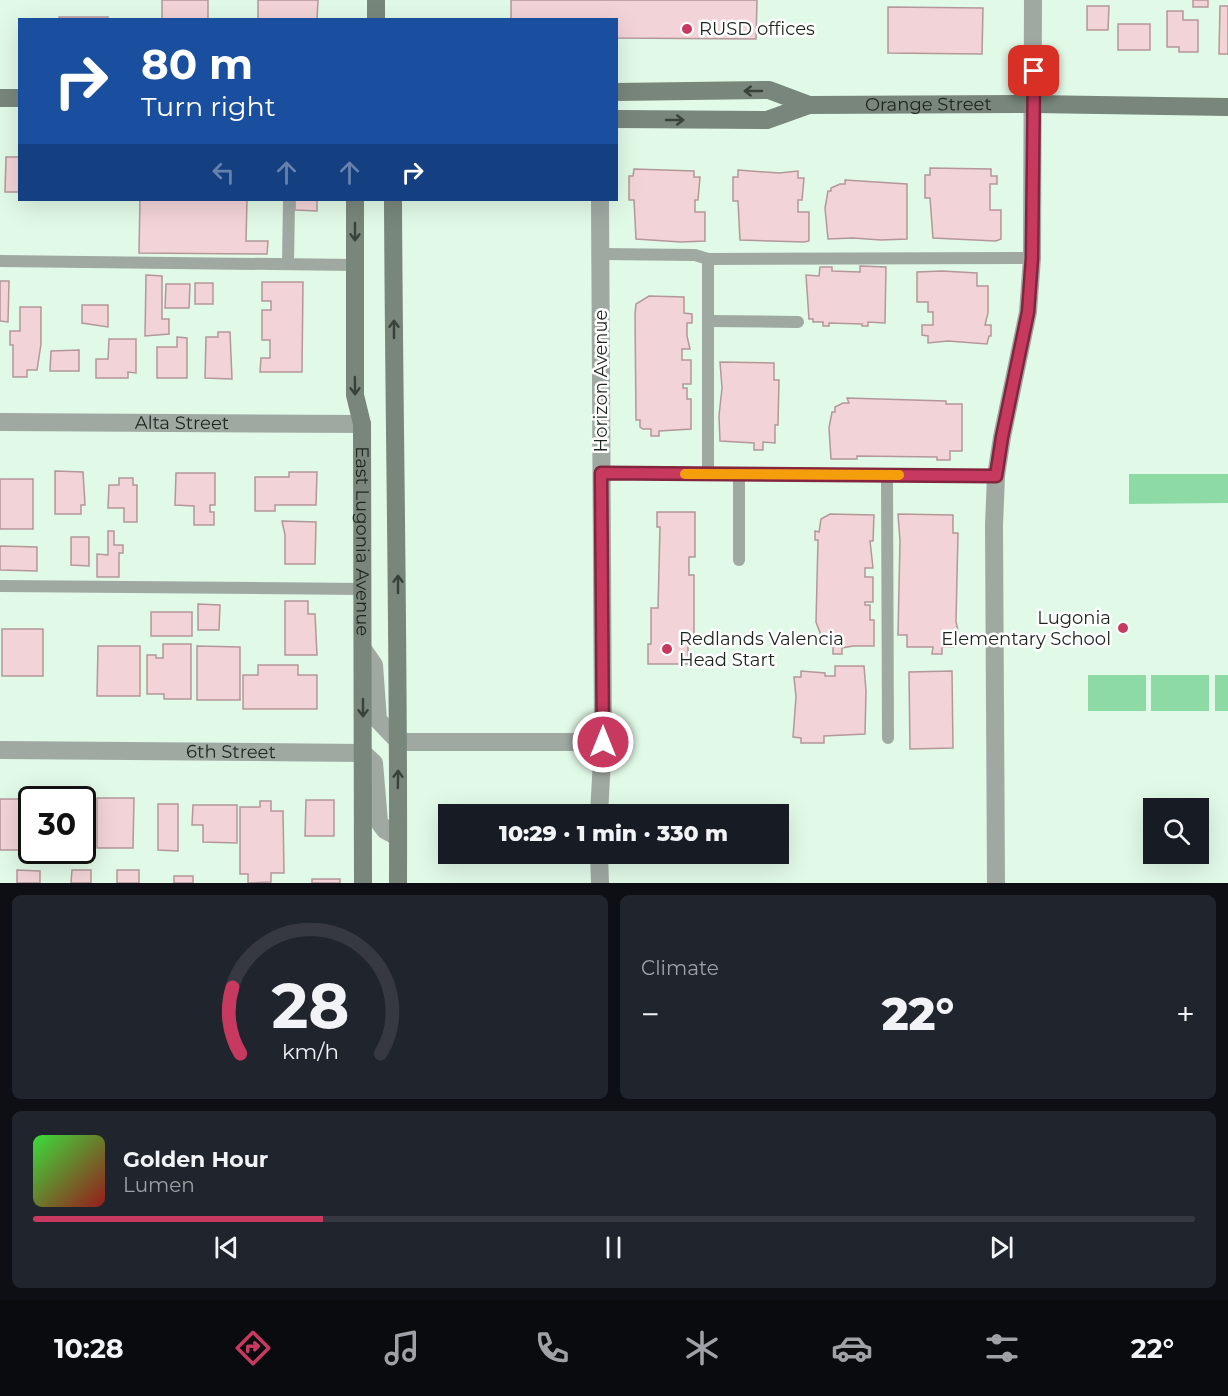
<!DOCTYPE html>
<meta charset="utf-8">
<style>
:root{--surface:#171b24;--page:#20242c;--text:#f1f3f6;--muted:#9ea1a6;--line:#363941;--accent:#c83960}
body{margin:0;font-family:Montserrat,sans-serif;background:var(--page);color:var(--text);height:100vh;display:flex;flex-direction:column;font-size:22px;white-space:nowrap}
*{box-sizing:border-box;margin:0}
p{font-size:20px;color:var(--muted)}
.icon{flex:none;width:33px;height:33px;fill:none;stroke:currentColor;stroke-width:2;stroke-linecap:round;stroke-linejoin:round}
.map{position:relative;height:883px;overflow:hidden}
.side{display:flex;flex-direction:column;gap:12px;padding:12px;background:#0d0f14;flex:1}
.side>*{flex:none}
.hud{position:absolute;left:18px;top:18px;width:600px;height:183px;border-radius:0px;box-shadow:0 6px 24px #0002;background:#1a4fa0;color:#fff;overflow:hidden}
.fabs{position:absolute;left:1143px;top:798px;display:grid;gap:12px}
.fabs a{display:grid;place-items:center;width:66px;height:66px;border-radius:0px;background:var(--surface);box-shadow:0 6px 24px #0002;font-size:30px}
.speed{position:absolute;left:18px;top:786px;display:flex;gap:12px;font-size:30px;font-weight:700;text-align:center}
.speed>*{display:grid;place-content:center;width:78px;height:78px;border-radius:50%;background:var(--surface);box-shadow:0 6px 24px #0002;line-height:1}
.speed .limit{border:3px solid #111;border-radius:9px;background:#fff;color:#111}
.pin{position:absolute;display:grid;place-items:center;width:51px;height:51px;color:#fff;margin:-26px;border-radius:12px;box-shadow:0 3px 9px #0006}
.me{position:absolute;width:66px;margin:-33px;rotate:0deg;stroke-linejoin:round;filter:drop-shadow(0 0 4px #0008)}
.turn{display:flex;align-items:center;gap:21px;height:126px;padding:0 24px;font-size:27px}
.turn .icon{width:78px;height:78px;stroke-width:2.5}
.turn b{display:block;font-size:42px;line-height:51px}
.lanes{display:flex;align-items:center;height:57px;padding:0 24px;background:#0003;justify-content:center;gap:30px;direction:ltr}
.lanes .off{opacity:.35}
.big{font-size:45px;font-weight:800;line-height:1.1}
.side .card{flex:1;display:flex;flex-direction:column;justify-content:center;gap:9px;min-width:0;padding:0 21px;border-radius:9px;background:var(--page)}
.side .dial{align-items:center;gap:0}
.dial svg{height:156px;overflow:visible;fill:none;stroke:var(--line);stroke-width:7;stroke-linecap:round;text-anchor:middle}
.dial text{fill:var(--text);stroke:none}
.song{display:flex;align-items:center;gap:18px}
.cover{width:72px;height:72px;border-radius:9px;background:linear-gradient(135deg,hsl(120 70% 55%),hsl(0 70% 35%))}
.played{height:6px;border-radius:3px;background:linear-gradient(90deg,var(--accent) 25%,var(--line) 25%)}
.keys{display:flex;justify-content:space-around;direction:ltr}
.heat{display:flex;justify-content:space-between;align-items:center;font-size:33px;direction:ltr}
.side .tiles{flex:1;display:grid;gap:12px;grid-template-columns:1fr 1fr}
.card:last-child{grid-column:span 2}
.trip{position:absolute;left:438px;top:804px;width:351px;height:60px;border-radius:0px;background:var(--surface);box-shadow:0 6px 24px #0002;font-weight:800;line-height:60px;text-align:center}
.tab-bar{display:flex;height:96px;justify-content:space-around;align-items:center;background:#090b0e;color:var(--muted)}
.tab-bar .icon{width:42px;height:42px}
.tab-bar .current{color:var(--accent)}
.tab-bar b{font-size:27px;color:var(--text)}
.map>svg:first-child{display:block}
</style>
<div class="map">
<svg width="1228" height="883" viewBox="0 0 1228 883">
<rect width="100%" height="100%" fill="#e1f9e7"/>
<!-- green -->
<g fill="#8edaa5">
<path d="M 1129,474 L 1228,474 L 1228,503 L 1129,504 Z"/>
<rect x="1088" y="675" width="58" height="36"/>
<rect x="1151" y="675" width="58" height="36"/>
<rect x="1215" y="675" width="13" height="36"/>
</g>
<!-- building -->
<g fill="#f2d3d7" stroke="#b4979b" stroke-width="1.5">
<rect x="162" y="0" width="46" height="20"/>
<path d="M 258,0 L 318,0 L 317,20 L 258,20 Z"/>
<path d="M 511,0 L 757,0 L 756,39 L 616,38 L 616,20 L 511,20 Z"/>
<rect x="1193" y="0" width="15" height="7"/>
<path d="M 1087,6 L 1109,6 L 1108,30 L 1087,30 Z"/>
<path d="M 1220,6 L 1228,6 L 1228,54 L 1219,54 Z"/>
<path d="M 888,7 L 983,8 L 982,54 L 888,53 Z"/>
<path d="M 1167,11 L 1183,11 L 1183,20 L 1198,20 L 1198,52 L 1179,52 L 1179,47 L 1167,47 Z"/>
<rect x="59" y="17" width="49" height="3"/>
<rect x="1118" y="24" width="32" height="26"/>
<path d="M 6,157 L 20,157 L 20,192 L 5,192 Z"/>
<path d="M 930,168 L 991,169 L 991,176 L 997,176 L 997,184 L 990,184 L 990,210 L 1001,210 L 1001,239 L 996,241 L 933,238 L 930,198 L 925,198 L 925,175 L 930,175 Z"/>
<path d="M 634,169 L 694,171 L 694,177 L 700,177 L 698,200 L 695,200 L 695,212 L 705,212 L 705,241 L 681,242 L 636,239 L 634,200 L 629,200 L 629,176 L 633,176 Z"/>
<path d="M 738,170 L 779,173 L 798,171 L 798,178 L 804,178 L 802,200 L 798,200 L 798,212 L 809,212 L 809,241 L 804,242 L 740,240 L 738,201 L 733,201 L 733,177 L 738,177 Z"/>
<path d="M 845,180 L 907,184 L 907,239 L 881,240 L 853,238 L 828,239 L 825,208 L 828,191 L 831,191 L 831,188 L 840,184 L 845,184 Z"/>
<path d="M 140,200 L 247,200 L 246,241 L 268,241 L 267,254 L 139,253 Z"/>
<path d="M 295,200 L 317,200 L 317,211 L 295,210 Z"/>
<path d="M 860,266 L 886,267 L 885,323 L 868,322 L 868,326 L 862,326 L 862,324 L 829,323 L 829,326 L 823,326 L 823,322 L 813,322 L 813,319 L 809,319 L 806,275 L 819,276 L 820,267 L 832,267 L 832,271 L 860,272 Z"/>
<path d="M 942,271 L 977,273 L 977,286 L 988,286 L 988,313 L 985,325 L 991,325 L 991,336 L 989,336 L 987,344 L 948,341 L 928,343 L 928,336 L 922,335 L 922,325 L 933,325 L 933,312 L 928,312 L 928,302 L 917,302 L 917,272 Z"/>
<path d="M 146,275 L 162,276 L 162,319 L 169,319 L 169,334 L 145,336 Z"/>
<path d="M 0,281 L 9,281 L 8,322 L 0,321 Z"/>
<path d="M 262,282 L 303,282 L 302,372 L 260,372 L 261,358 L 270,358 L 270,340 L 262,340 L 262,310 L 271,310 L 271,301 L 262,301 Z"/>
<rect x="195" y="283" width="18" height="21"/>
<path d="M 166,284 L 190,284 L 189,308 L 165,308 Z"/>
<path d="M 649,296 L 684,297 L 684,313 L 692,314 L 692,323 L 687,323 L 687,336 L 690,349 L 682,349 L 682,360 L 691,360 L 691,384 L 683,384 L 683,388 L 687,388 L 687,399 L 691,399 L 691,429 L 659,431 L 659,436 L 651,436 L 651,429 L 643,429 L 640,427 L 640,420 L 636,420 L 635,314 L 636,304 Z"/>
<path d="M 82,305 L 108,305 L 108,327 L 82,323 Z"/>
<path d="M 20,307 L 41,307 L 41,344 L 37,370 L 27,370 L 27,377 L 13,377 L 13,345 L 10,345 L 10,331 L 20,331 Z"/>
<path d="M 218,332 L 230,332 L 232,379 L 205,378 L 206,337 L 218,337 Z"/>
<path d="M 177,337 L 187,338 L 187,378 L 157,378 L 157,347 L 177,347 Z"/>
<path d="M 109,339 L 136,339 L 136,373 L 128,372 L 128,378 L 96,378 L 96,359 L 108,359 Z"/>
<path d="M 79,350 L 79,371 L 50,371 L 51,351 Z"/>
<path d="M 720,362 L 774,363 L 774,380 L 779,380 L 778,425 L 775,425 L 775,443 L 763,442 L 763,450 L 754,450 L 754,443 L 720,441 L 719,416 L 722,388 Z"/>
<path d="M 847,398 L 946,401 L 946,404 L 962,404 L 962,451 L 950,451 L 950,460 L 937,460 L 937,457 L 857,456 L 857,459 L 831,459 L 829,428 L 832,412 L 835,412 L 835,407 L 843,403 L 849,403 Z"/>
<path d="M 55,471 L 83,472 L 85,505 L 81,505 L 81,514 L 55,514 Z"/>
<path d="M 289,472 L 317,472 L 316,505 L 275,505 L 275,511 L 255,511 L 255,477 L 289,477 Z"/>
<path d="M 176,473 L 215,473 L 215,505 L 210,505 L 210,512 L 214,512 L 214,525 L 194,525 L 194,506 L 175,505 Z"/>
<path d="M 119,478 L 133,478 L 133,485 L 137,485 L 137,522 L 124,522 L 124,508 L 108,508 L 109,485 L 119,485 Z"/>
<rect x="0" y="479" width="33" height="50"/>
<path d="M 657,512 L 695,512 L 695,557 L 689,557 L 689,575 L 694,575 L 694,638 L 688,638 L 688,664 L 648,664 L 648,644 L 651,644 L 651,608 L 658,608 L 660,527 L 657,527 Z"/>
<path d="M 830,514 L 874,515 L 873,541 L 870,541 L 873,568 L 865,568 L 865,577 L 873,577 L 873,602 L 865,602 L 865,605 L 870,605 L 870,620 L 874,620 L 874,646 L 853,646 L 842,648 L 842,654 L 833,654 L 833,647 L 822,645 L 822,638 L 816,622 L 818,540 L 815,540 L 815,531 L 819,532 L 821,519 Z"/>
<path d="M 898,514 L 953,515 L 953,533 L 958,533 L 956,622 L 958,630 L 954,630 L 953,647 L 942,647 L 942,654 L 932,654 L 933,647 L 907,647 L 907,635 L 898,635 L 900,541 Z"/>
<path d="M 282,521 L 316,522 L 315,564 L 285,564 L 285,535 Z"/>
<path d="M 108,531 L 114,531 L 114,545 L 123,545 L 123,553 L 119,553 L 119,577 L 97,577 L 97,554 L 108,555 Z"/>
<path d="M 71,537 L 89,537 L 89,566 L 71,565 Z"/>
<path d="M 0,546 L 37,547 L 37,571 L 0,570 Z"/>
<path d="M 285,601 L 308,601 L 308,614 L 315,614 L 317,655 L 285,655 Z"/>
<path d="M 198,604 L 220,605 L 219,630 L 198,630 Z"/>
<rect x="151" y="612" width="41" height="24"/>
<rect x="2" y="629" width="41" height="47"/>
<path d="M 163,644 L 191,644 L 191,699 L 164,699 L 164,694 L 147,694 L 147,655 L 156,655 L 156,658 L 163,658 Z"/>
<path d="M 98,646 L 140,646 L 140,696 L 97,696 Z"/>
<path d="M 197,646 L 240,647 L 240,700 L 197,700 Z"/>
<path d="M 258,665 L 298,665 L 298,675 L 317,675 L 317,709 L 243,709 L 243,675 L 258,675 Z"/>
<path d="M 835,666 L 864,666 L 866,691 L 865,734 L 824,736 L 824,743 L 801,743 L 801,738 L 793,737 L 796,697 L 794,677 L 801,677 L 801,671 L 825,673 L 825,676 L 835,676 Z"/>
<path d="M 952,671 L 953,748 L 910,749 L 909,672 Z"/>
<path d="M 97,798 L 134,798 L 133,848 L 97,848 Z"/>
<path d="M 0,799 L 39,799 L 32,800 L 32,845 L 20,845 L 20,850 L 0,850 Z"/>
<path d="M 306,800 L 334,800 L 334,836 L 305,836 Z"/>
<path d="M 260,801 L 271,801 L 271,811 L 283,811 L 284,873 L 271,873 L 271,882 L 248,883 L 248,874 L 240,874 L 240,807 L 260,807 Z"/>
<path d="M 158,804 L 178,804 L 178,851 L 158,850 Z"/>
<path d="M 193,805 L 237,805 L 237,843 L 203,842 L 203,825 L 192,825 Z"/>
<path d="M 17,870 L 40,871 L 40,883 L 17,883 Z"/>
<path d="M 72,870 L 91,870 L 91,883 L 71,883 Z"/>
<rect x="117" y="870" width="22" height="13"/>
<rect x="174" y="876" width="19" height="7"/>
<rect x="312" y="879" width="28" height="4"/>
</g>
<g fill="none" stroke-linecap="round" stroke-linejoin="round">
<!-- lane -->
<g stroke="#9fa9a2" stroke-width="12">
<path d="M 600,254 L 695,255 L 708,259 L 708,474"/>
<path d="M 708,259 L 1032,258"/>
<path d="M 0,261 L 355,265"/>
<path d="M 288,264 L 289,200"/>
<path d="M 708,321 L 798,322"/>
<path d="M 601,473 L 996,476"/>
<path d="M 739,474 L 739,560"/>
<path d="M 887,475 L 888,738"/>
<path d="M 0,586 L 363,589"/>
</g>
<!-- street -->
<g stroke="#9fa9a2" stroke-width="18">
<path id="s1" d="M 0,422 L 362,424"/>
<path d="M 363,649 L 374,665 L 378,720 L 399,742 L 603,742"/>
<path id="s2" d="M 0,750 L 363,753 L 374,763 L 379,822 L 385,830 L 398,837"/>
<path d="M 599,814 L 603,742 L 600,200"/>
<path d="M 599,854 L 600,883"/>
<path d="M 996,883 L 994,525 L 996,476 L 1002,437 L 1028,312 L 1032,258 L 1033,0"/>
</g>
<!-- secondary -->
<g stroke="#78867b" stroke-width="18">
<path d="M 376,20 L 376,0"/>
<path d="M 616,92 L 769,90 L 809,105"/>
<path d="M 0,98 L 20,98"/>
<path id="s3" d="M 616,119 L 767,120 L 809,105 L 1034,104 L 1228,107"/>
<path id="s4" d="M 355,200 L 355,395 L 362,424 L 363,883"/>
<path d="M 393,200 C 394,427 399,655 398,883"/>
</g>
</g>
<!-- one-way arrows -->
<defs><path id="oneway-shaft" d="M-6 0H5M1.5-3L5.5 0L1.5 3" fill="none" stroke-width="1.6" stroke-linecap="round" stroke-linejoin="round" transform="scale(1.5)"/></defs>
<g stroke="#38423b">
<use href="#oneway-shaft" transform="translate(753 91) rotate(180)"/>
<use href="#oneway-shaft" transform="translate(675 120)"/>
<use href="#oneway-shaft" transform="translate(355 232) rotate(90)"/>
<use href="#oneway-shaft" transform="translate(394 329) rotate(-90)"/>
<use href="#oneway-shaft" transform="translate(355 386) rotate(89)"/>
<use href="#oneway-shaft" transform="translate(398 584) rotate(-90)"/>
<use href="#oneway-shaft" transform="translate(363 708) rotate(90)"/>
<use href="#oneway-shaft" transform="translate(398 779) rotate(-89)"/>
</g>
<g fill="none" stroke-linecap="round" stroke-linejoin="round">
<defs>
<path id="route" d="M 603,742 L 601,473 L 996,476 L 1002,437 L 1028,312 L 1032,258 L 1034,71"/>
</defs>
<!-- route casing -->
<use href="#route" stroke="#82253e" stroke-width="15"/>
<!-- route -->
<use href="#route" stroke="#c83960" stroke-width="10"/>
<!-- slow -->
<path stroke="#f59e0b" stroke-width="10" d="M 685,474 L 899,475"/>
</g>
<!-- markers -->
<g fill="#c83960" stroke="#fff" stroke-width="2">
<circle cx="687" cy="29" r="6"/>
<circle cx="1123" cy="628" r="6"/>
<circle cx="667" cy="649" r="6"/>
</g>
<g text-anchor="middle" stroke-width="5" stroke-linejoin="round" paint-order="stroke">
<!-- poi labels -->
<g font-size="18" fill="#1d251f" stroke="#fff" text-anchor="start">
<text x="699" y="35">RUSD offices</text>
<text x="1111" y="624" text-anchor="end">Lugonia<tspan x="1111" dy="21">Elementary School</tspan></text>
<text x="679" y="645">Redlands Valencia<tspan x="679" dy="21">Head Start</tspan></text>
</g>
<!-- street labels -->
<g font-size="18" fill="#1d251f" stroke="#fff">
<text dy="6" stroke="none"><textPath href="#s3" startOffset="315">Orange Street</textPath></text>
<text transform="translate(601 381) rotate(-90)" y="6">Horizon Avenue</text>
<text dy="6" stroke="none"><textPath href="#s1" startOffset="182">Alta Street</textPath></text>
<text dy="6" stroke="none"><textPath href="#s4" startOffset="342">East Lugonia Avenue</textPath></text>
<text dy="6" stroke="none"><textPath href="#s2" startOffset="231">6th Street</textPath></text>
</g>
</g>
</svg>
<div class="fabs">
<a><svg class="icon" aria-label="search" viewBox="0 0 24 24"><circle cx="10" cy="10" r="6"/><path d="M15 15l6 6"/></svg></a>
</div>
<div class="speed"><div class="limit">30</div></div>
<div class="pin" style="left:1034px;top:71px;background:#d93025"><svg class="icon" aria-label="arrive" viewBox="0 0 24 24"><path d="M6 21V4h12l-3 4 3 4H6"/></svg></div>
<svg class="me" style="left:603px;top:742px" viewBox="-20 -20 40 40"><circle r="17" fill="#c83960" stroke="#fff" stroke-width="3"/><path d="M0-11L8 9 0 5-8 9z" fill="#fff"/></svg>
<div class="trip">10:29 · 1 min · 330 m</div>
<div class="hud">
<div class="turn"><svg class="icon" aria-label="right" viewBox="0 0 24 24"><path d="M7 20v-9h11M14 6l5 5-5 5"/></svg><div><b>80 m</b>Turn right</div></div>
<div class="lanes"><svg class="icon off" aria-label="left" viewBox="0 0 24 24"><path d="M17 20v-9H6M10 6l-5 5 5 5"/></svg><svg class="icon off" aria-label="ahead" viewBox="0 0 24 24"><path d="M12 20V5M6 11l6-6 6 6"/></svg><svg class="icon off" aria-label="ahead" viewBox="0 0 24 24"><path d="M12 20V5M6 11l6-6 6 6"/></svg><svg class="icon" aria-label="right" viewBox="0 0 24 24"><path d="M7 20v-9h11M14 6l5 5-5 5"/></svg></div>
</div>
</div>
<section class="side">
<div class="tiles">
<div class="card dial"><svg viewBox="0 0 100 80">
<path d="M14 69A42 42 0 1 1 86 69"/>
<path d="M14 69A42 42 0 0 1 10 35" stroke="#c83960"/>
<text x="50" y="56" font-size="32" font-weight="700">28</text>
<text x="50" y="72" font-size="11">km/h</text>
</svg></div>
<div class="card"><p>Climate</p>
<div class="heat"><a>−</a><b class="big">22°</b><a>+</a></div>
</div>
<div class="card">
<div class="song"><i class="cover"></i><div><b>Golden Hour</b><p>Lumen</p></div></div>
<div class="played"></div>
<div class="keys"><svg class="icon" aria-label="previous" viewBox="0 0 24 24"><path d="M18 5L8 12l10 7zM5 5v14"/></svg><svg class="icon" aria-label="pause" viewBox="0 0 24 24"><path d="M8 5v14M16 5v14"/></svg><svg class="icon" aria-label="next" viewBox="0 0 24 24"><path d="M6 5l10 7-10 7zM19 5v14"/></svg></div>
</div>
</div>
</section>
<nav class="tab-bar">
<b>10:28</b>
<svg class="icon current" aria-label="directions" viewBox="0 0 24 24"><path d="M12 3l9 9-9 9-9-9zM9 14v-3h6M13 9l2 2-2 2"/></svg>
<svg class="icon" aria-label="music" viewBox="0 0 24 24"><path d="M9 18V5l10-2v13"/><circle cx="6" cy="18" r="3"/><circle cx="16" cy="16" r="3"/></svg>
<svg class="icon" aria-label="phone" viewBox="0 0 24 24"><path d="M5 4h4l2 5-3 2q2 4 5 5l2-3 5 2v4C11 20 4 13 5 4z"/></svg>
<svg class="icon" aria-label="climate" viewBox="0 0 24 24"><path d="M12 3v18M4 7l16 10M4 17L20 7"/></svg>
<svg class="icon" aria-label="car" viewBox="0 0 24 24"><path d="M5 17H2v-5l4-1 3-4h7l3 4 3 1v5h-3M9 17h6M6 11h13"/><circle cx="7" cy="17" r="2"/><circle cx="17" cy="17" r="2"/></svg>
<svg class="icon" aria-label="filters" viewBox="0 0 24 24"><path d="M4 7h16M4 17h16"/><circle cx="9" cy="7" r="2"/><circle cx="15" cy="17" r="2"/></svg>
<b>22°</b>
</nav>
